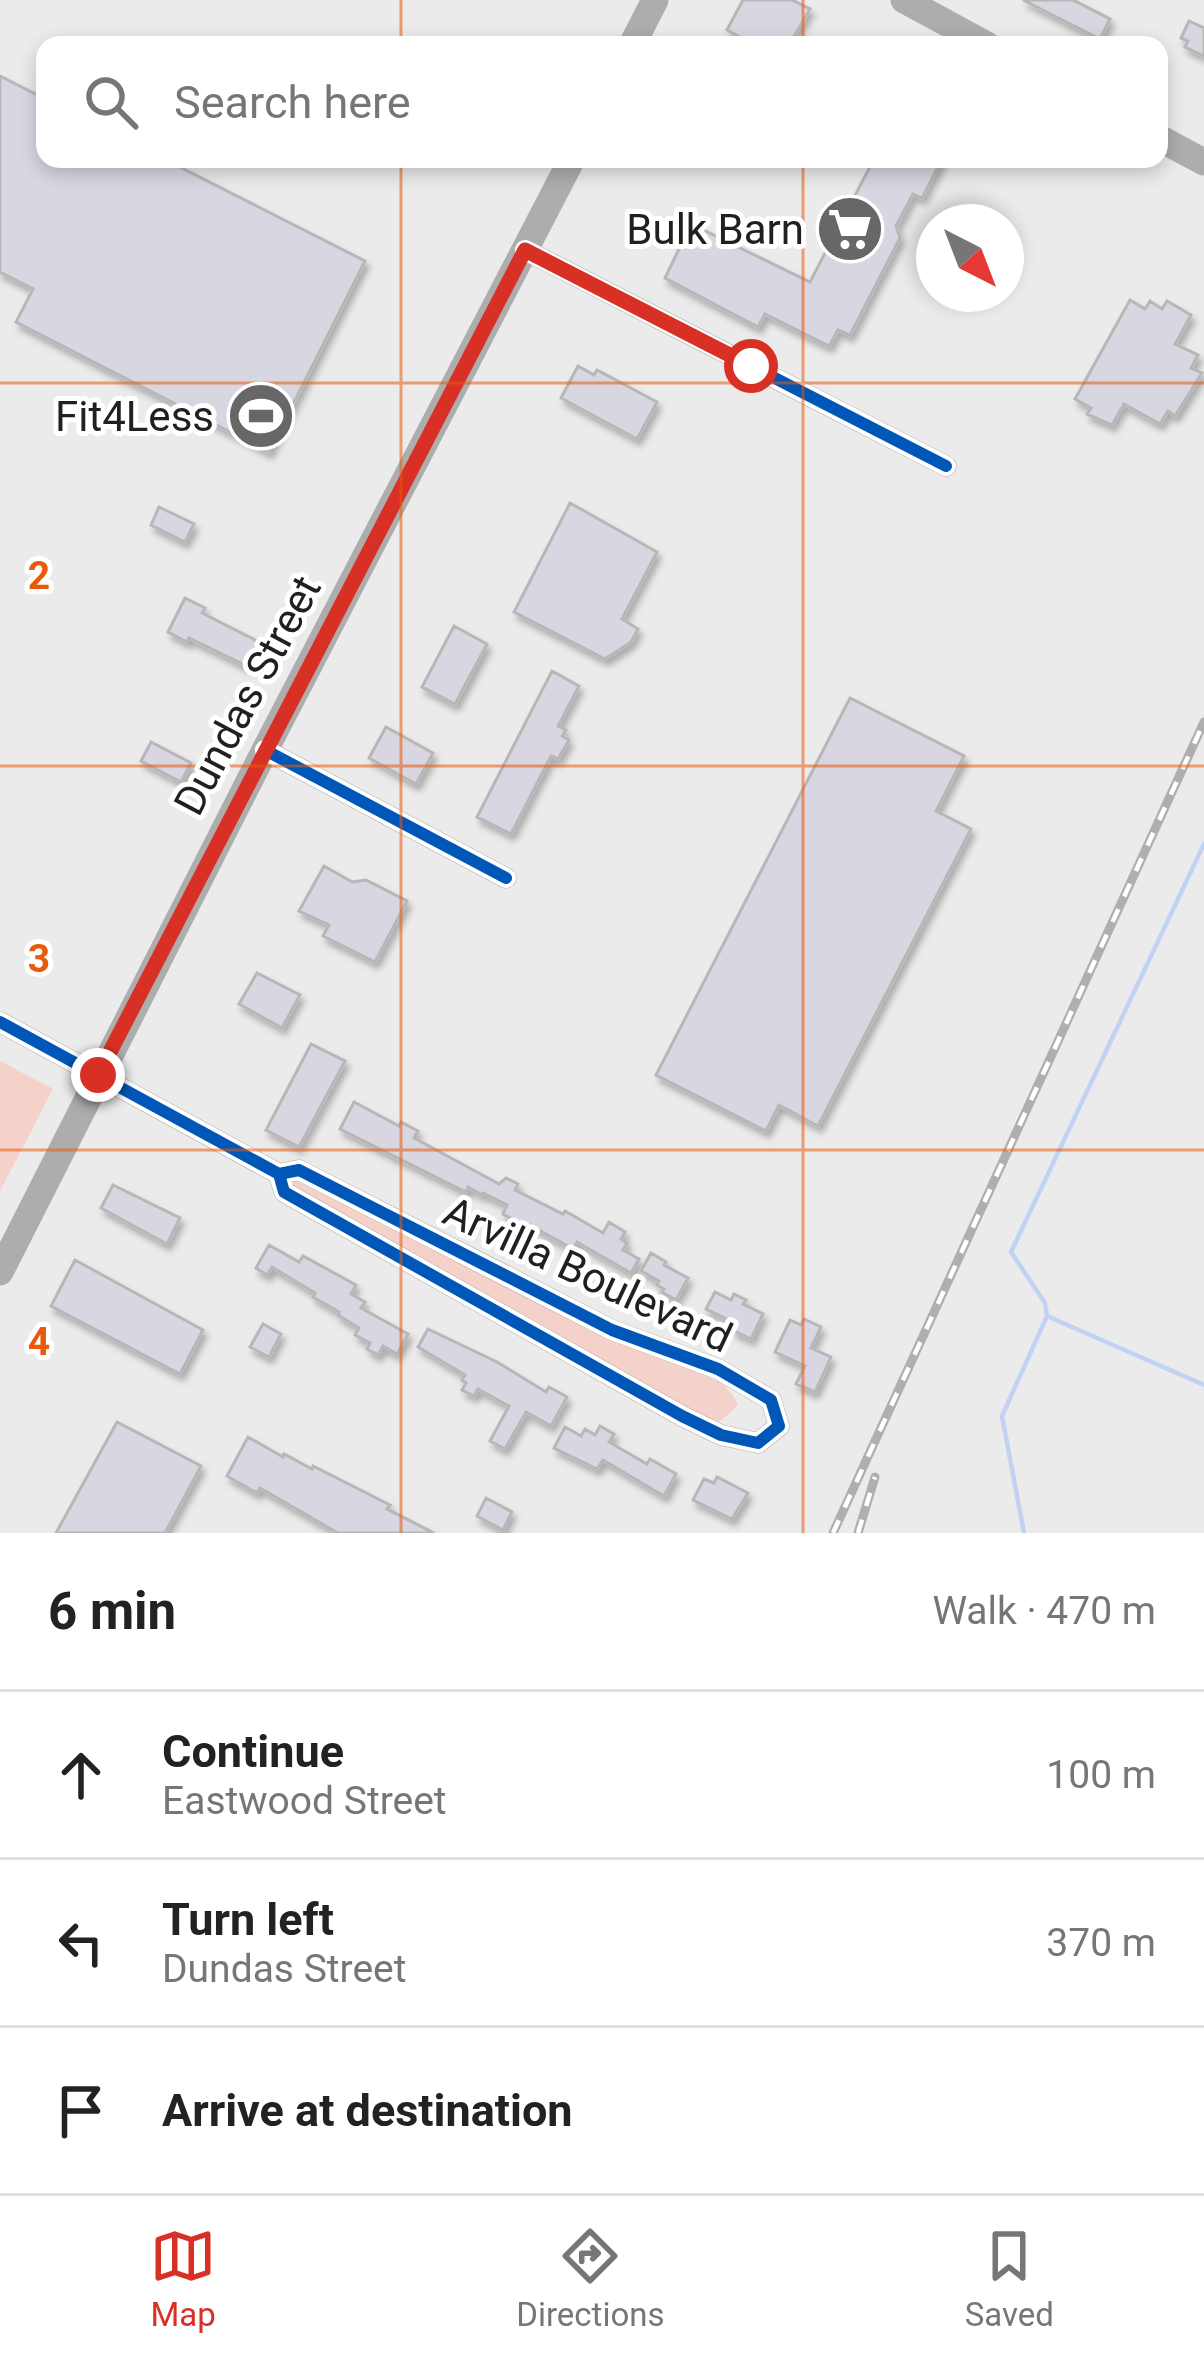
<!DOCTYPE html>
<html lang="en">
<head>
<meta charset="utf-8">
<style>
  body { margin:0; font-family:Roboto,sans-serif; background:#f2f2f2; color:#222 }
  .compass { position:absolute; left:916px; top:204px; width:108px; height:108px; border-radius:50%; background:#fff; box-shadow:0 6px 18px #0003; rotate:138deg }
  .stop { position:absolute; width:36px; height:36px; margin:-27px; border:9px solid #d93025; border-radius:50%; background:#fff }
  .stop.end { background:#d93025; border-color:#fff; box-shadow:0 3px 12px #0008 }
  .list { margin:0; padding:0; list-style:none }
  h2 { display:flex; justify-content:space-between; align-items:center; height:156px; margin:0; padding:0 48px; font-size:51px }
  h2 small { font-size:39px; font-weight:400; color:#767676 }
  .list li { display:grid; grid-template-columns:78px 1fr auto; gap:36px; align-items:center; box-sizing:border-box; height:168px; padding:0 48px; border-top:3px solid #e0e0e0 }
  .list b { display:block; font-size:45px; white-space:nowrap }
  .list p { margin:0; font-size:39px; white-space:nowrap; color:#767676 }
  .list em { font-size:39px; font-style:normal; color:#767676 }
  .icon { flex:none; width:66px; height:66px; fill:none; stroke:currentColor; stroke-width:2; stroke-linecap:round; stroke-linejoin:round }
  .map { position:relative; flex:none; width:1204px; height:1533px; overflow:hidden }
  .search { position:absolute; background:#fff; box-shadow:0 6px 18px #0003; left:36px; right:36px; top:36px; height:132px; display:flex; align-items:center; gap:30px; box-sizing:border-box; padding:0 42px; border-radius:24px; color:#767676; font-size:45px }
  .sheet { height:660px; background:#fff }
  nav { display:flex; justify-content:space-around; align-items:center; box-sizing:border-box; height:168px; border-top:3px solid #e0e0e0; background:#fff; font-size:33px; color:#767676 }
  nav a { display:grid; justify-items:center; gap:6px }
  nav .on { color:#d93025 }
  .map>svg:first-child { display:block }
  .green { fill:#f4d2c9 }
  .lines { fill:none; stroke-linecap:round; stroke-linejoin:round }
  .stream { stroke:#c1d2f3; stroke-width:4.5 }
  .building { fill:#d8d6e0; stroke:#b7b7b8; stroke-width:3; filter:url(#shadow) }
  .minor { stroke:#abaaab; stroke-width:21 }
  .major { stroke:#adadad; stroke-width:27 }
  .rail-casing { stroke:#afafaf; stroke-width:9 }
  .rail { stroke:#fff; stroke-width:4.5; stroke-dasharray:14; stroke-linecap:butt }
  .cycleway-casing { stroke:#fff; stroke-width:20 }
  .cycleway { stroke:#0057b8; stroke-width:12 }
  .route { stroke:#d93025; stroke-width:15 }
  .grid { fill:none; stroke:#e8590c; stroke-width:3; stroke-opacity:0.55 }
  .labels { text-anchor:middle; stroke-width:10; stroke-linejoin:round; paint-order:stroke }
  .poi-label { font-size:42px; fill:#212021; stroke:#fff; text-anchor:end }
  .street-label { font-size:42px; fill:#212021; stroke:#fff }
  .grid-label { font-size:39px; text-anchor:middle; font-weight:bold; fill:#e8590c; stroke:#fff; stroke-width:10; stroke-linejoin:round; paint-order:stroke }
</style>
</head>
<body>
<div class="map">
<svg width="1204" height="1533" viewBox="0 0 1204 1533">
  <defs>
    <filter id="shadow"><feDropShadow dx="3.5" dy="6" stdDeviation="3" flood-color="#0004"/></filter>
  </defs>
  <rect width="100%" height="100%" fill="#ecebec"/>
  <!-- green -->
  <path class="green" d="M 0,1061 L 53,1089 L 0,1191 Z
    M 295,1180 L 581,1322 L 722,1383 L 734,1397 L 738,1405 L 721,1421 L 710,1421 L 292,1186 Z"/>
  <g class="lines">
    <!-- stream -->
    <path class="stream" d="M 1047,1316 L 1045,1303 L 1011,1252 L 1204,844
      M 1047,1316 L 1204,1385
      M 1024,1533 L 1002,1416 L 1047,1316"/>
  </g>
  <!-- building -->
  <path class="building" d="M 743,0 L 792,0 L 810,9 L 789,45 L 755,45 L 727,30 Z
    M 1023,0 L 1073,0 L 1110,19 L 1100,39 Z
    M 1189,21 L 1204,28 L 1204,56 L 1185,47 L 1188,41 L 1181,38 Z
    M 0,76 L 45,99 L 45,159 L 164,159 L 365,261 L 269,452 L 16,322 L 33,289 L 0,272 Z
    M 874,159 L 942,159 L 922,198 L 913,194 L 896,226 L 900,238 L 850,335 L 838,330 L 829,346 L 765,314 L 758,327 L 665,278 L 691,224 L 810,282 Z
    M 1130,300 L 1145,309 L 1150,301 L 1162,309 L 1167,301 L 1191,315 L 1175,344 L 1198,355 L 1191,368 L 1202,373 L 1175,416 L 1168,411 L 1160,424 L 1124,404 L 1112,425 L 1087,414 L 1091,408 L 1075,399 Z
    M 578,366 L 594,375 L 597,370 L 657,402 L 637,439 L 561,398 Z
    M 570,503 L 657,552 L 622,619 L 638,629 L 631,642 L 605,659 L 514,612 Z
    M 159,507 L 194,524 L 185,542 L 151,525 Z
    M 185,598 L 205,608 L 202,613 L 259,642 L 247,666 L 189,638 L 187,642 L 168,632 Z
    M 454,626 L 487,644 L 455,704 L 422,687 Z
    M 552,671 L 579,686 L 558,726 L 566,730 L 562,736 L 569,740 L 558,759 L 551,756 L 511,834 L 477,817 Z
    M 850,698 L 964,756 L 936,811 L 971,829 L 818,1126 L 779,1105 L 766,1131 L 656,1075 Z
    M 386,727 L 433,753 L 416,784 L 369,758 Z
    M 151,742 L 191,763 L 181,782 L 141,761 Z
    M 324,866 L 352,882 L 366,880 L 407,901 L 375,962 L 323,936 L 329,925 L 299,911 Z
    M 257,973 L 300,995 L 282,1028 L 239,1004 Z
    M 311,1044 L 345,1061 L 299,1147 L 266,1130 Z
    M 354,1102 L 399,1126 L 401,1122 L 418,1131 L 414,1138 L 499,1184 L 506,1178 L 518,1184 L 515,1190 L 563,1214 L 565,1211 L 603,1233 L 609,1222 L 625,1232 L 621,1239 L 627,1243 L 623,1250 L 639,1259 L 631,1273 L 577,1242 L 573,1249 L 530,1225 L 529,1228 L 503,1214 L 507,1205 L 483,1193 L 482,1195 L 468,1187 L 466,1192 L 340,1129 Z
    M 113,1185 L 180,1218 L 167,1244 L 101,1208 Z
    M 269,1245 L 299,1262 L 303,1256 L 356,1285 L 351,1294 L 365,1302 L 361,1308 L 408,1334 L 397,1354 L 383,1346 L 378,1355 L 367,1349 L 370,1343 L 355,1335 L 359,1328 L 338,1315 L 339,1312 L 313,1297 L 315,1293 L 272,1267 L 267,1275 L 256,1268 Z
    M 651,1253 L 666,1262 L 664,1265 L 688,1278 L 676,1300 L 662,1292 L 664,1289 L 657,1285 L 659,1281 L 641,1271 Z
    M 75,1260 L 203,1330 L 180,1374 L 51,1306 Z
    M 715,1292 L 731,1300 L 734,1294 L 746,1300 L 743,1304 L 763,1314 L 751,1339 L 734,1331 L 733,1322 L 706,1309 Z
    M 804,1319 L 821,1327 L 811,1348 L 831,1357 L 815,1392 L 796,1384 L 805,1366 L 775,1352 L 790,1320 L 801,1325 Z
    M 263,1324 L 281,1334 L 269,1357 L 250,1347 Z
    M 428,1329 L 497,1362 L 546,1392 L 549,1387 L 567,1397 L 551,1426 L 526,1412 L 505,1449 L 490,1441 L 509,1406 L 478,1389 L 474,1396 L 462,1390 L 466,1383 L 462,1380 L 465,1375 L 418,1347 Z
    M 117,1422 L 201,1466 L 165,1533 L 56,1533 Z
    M 600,1426 L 614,1434 L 609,1442 L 647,1464 L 650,1459 L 676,1474 L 664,1496 L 603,1460 L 597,1469 L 554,1448 L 565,1427 L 581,1436 L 585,1429 L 595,1435 Z
    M 248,1437 L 283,1457 L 284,1454 L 312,1469 L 313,1466 L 390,1505 L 387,1509 L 434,1533 L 338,1533 L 260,1488 L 257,1493 L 227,1476 Z
    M 717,1477 L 748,1493 L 732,1519 L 693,1500 L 704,1479 L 714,1483 Z
    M 486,1498 L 512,1512 L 503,1530 L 477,1516 Z"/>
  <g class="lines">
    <!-- minor -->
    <path class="minor" d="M 525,250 L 946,466
      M 265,750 L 506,878
      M 0,1022 L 279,1174 L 299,1170 L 612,1330 L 718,1369 L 771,1400 L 779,1426 L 758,1443 L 721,1435 L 682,1416 L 284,1192 L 279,1174"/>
    <!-- major -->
    <path class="major" d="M 904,0 L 987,45
      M 632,45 L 655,0
      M 1159,138 L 1204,162
      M 0,1272 L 265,750 L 572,159"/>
    <defs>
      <path id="rail" d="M 833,1533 L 1204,722
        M 858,1533 L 875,1477"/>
    </defs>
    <!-- rail casing -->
    <use href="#rail" class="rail-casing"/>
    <!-- rail -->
    <use href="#rail" class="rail"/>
    <defs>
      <path id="cycleway" d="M 525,250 L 946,466
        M 265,750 L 506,878
        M 0,1022 L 279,1174 L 299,1170 L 612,1330 L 718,1369 L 771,1400 L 779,1426 L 758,1443 L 721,1435 L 682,1416 L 284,1192 L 279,1174"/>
    </defs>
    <!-- cycleway casing -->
    <use href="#cycleway" class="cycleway-casing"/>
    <!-- cycleway -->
    <use href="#cycleway" class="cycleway"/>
  </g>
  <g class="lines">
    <!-- route -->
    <path class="route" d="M 98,1075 L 525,250 L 751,366"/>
  </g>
  <!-- grid -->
  <path class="grid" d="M 401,0 L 401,45M 803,0 L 803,45M 401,159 L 401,1533M 803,159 L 803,1533M 0,383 L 1204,383M 0,766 L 1204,766M 0,1150 L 1204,1150"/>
  <!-- icons -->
  <defs>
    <symbol id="supermarket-disc" viewBox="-11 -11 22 22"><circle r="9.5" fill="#686768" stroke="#fff"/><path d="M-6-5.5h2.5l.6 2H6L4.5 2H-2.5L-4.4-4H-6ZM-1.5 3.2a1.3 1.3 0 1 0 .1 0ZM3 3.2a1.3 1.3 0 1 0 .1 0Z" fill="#fff"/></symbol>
    <symbol id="stadium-disc" viewBox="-11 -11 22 22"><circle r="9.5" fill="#686768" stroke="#fff"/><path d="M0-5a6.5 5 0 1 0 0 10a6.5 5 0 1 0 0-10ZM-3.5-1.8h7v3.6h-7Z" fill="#fff"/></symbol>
  </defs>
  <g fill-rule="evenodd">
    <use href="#supermarket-disc" x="812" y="191" width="76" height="76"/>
    <use href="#stadium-disc" x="223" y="378" width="76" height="76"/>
  </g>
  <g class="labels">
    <!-- poi labels -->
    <g class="poi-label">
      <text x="804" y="244">Bulk Barn</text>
      <text x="214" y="431">Fit4Less</text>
    </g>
    <!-- street labels -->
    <g class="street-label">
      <text transform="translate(247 695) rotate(-62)" y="15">Dundas Street</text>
      <text transform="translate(588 1274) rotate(25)" y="15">Arvilla Boulevard</text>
    </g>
  </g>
  <g class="grid-label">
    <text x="39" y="589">2</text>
    <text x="39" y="972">3</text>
    <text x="39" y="1355">4</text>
  </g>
</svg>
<svg class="compass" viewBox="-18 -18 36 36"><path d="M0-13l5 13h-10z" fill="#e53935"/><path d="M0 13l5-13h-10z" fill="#767676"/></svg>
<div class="stop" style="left:751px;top:366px"></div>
<div class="stop end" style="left:98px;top:1075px"></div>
<div class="search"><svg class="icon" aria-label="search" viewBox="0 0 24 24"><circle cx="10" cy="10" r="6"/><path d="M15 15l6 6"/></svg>Search here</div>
</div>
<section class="sheet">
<h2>6 min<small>Walk · 470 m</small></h2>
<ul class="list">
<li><svg class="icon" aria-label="ahead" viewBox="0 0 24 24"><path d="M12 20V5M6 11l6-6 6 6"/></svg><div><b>Continue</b><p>Eastwood Street</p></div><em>100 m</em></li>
<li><svg class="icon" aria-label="left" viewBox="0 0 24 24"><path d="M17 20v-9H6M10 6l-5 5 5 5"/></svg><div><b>Turn left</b><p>Dundas Street</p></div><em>370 m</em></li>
<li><svg class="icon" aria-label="arrive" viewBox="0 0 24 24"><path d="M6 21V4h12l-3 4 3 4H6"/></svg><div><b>Arrive at destination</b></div></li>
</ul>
</section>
<nav>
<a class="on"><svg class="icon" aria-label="map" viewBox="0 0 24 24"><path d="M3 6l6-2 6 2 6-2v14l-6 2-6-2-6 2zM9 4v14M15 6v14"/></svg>Map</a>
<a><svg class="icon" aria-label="directions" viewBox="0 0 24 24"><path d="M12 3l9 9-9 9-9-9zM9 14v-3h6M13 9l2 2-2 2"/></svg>Directions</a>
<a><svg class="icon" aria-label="saved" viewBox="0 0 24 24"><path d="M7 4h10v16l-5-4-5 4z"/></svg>Saved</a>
</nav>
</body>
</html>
